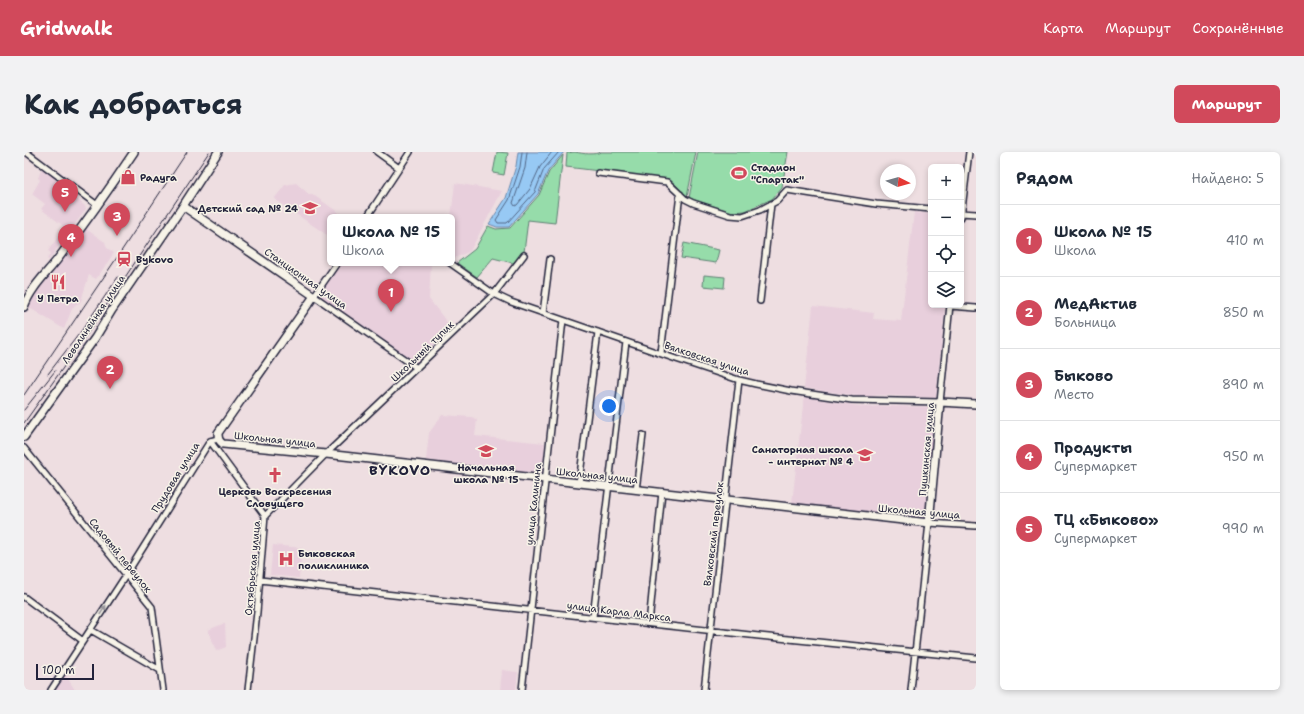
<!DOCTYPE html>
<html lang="ru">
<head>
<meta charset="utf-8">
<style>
  body { margin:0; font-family:"Shantell Sans",sans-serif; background:#f2f2f3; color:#1f2937 }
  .controls { position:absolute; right:12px; top:12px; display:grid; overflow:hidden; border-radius:6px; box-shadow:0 2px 6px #0003 }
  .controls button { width:36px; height:36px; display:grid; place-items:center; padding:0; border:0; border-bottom:1px solid #e0e1e3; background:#fff; color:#1f2937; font:20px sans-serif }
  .compass { position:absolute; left:856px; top:12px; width:36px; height:36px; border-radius:50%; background:#fff; box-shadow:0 2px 6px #0003; rotate:96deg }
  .scale { position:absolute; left:12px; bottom:10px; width:58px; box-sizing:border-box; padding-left:4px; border:2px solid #22223b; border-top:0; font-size:11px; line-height:14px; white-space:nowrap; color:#22223b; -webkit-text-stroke:3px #f7f3e8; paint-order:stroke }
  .you { position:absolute; left:585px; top:254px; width:14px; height:14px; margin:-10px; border:3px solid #fff; border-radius:50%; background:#1a73e8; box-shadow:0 0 0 6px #1a73e833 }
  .badge { display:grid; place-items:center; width:26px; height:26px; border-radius:50%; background:#d1495b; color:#fff; font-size:13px; font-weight:700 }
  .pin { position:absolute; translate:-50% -33px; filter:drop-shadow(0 1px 2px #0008) }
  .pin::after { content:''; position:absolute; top:21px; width:14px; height:12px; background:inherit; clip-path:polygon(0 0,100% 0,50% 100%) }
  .popup { position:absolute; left:303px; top:62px; width:128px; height:52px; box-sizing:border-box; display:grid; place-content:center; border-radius:6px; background:#fff; filter:drop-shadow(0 1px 3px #0005); font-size:13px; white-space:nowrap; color:#747a83 }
  .popup b { font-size:15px; color:#1f2937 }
  .popup::after { content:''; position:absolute; left:50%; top:100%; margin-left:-8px; border:8px solid transparent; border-top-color:#fff }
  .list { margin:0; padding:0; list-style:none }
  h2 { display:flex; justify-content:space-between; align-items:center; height:52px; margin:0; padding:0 16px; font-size:17px }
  h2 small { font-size:13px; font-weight:400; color:#747a83 }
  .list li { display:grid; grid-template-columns:26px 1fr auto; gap:12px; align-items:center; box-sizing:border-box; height:72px; padding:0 16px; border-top:1px solid #e0e1e3 }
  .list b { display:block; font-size:15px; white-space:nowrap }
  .list p { margin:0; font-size:13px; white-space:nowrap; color:#747a83 }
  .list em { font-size:13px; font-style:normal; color:#747a83 }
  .icon { flex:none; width:22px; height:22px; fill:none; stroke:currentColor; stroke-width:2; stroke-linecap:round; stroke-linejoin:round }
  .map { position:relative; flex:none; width:952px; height:538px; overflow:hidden; border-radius:6px }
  header { display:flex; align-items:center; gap:24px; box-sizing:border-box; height:56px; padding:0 20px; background:#d1495b; color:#fff }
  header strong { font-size:19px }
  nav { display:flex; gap:22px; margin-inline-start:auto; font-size:14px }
  .intro { display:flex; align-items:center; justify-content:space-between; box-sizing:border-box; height:96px; padding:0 24px }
  h1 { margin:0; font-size:28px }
  .button { padding:10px 18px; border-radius:6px; background:#d1495b; color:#fff; font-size:14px; font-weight:700 }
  main { display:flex; gap:24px; padding:0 24px }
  aside { flex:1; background:#fff; border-radius:6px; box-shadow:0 2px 6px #0003 }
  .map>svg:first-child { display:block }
  .built { fill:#e8cfdc }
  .green { fill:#96dcaa; stroke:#5c7f72 }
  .water { fill:#97c9f4; stroke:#6886aa }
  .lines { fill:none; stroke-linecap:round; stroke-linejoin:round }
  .shore { stroke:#516585; stroke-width:1 }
  .minor-casing { stroke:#22223b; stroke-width:8 }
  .major-casing { stroke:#22223b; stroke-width:10 }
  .minor { stroke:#f7f3e8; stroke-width:5 }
  .major { stroke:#f7f3e8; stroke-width:7 }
  .rail { stroke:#22223b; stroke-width:1 }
  .oneway { fill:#97959a }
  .labels { text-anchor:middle; stroke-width:3; stroke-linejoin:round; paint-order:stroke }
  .poi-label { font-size:10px; font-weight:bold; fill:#22223b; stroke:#f7f3e8; text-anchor:start }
  .street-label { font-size:10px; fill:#22223b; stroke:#f7f3e8 }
  .district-label { font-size:14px; font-weight:bold; letter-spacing:1px; fill:#22223b; stroke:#f7f3e8 }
</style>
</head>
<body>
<header>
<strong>Gridwalk</strong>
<nav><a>Карта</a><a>Маршрут</a><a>Сохранённые</a></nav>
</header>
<div class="intro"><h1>Как добраться</h1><a class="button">Маршрут</a></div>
<main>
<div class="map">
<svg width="952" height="538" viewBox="0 0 952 538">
  <rect width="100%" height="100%" fill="#eedee1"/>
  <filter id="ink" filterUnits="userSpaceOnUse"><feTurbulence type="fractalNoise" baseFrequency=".025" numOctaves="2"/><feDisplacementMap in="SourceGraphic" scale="8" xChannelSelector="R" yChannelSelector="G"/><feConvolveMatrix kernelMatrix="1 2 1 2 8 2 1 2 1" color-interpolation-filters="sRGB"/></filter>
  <g filter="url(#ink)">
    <!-- built -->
    <path class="built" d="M 18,16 L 49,39 L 47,43 L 60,53 L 62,57 L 25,108 L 23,107 L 27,101 L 24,99 L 41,75 L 17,57 L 21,52 L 8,42 L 16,28 L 14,26 Z
      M 272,31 L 286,43 L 288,42 L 321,65 L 306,65 L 306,85 L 250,47 L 261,33 Z
      M 431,31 L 478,39 L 446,99 L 431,106 L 428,106 L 428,65 L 427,65 Z
      M 890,60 L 907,62 L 907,153 L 921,153 L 912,246 L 856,243 L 840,245 L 780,236 L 789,154 L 850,161 L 849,167 L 877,169 Z
      M 59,76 L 62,77 L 81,90 L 83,96 L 90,101 L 72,127 L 65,123 L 57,149 L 55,151 L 51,153 L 48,157 L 40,177 L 4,155 L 7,149 L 7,143 Z
      M 317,111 L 385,111 L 407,113 L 405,147 L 425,173 L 412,185 L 407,197 L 392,211 L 295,143 Z
      M 780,245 L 841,255 L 856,254 L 913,255 L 901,367 L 768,351 Z
      M 418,263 L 448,265 L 453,268 L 451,284 L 521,291 L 518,323 L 402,308 L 405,281 Z
      M 249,393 L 278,396 L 275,426 L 246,423 Z
      M 201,471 L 202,495 L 192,499 L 184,478 Z
      M 478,518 L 494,520 L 492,538 L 476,538 Z
      M 41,522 L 51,538 L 30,538 Z"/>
    <!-- green -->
    <path class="green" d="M 473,0 L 484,1 L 480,23 L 469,21 Z
      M 551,0 C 560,2 570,3 577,0 L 672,0 L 663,45 L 651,32 L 643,27 L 542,15 L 543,1 Z
      M 674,0 L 764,0 L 758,35 L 748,47 L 721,59 L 709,60 L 665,46 Z
      M 539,3 L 531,71 L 504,68 L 500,100 L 489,111 L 469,106 L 453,125 L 433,111 L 451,97 L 464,74 L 472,77 L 486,76 L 515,43 L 525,20 Z
      M 660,91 L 695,98 L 692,111 L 657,106 Z
      M 680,123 L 701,125 L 700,136 L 679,134 Z"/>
    <!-- water -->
    <path class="water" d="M 494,0 L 540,0 L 524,19 L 514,42 L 485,75 L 473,75 L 465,72 L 482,46 L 492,14 Z"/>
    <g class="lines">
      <!-- shore -->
      <path class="shore" d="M 498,0 L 496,15 L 485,48 L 472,68 L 474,71 L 483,71 L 511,40 L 520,17 L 535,0
        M 503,0 L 501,16 L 489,51 L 491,54 L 493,53 L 506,37 L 516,15 L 528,0"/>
      <defs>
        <path id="minor" d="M 2,0 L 73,53
          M 353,0 L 375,16
          M 574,21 L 643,30 L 661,47 L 669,51 L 706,63 L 718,64 L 736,58 L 753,49 L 763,38 L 852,52 L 907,57
          M 937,61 L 952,62
          M 343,65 L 386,0
          M 937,65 L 945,0
          M 313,111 L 290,144 L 393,216
          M 426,111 L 470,142 L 487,150 L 652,207 L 715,228 L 732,232 L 767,239 L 828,248 L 916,250 L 926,153
          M 736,149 L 747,52
          M 926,154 L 952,156
          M 519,161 L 526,107
          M 637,201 L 656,42
          M 186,289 L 241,364 L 233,460 L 224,538
          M 0,296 L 128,455 L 139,538
          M 555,331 L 574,180
          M 612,338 L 619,283
          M 241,364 L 302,302 L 470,142 L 500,103
          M 236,428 L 735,484 L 952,506
          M 0,445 L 59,489
          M 569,465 L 602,190
          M 625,472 L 638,340
          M 67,478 L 136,518
          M 27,538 L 102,423 L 186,289 L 194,287
          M 498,538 L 539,168
          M 680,538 L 715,228
          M 887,538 L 905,371 L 952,374"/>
        <path id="major" d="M 159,54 L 290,144 L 194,281 C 194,287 195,289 199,292 L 302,302 L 905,371 L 916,250 L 952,252
          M 0,155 C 6,137 21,123 33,108 C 60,73 86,36 110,0
          M 0,285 L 71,186 L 88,158 L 157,57 L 194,0"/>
      </defs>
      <!-- minor casing -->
      <use href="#minor" class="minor-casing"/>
      <!-- major casing -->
      <use href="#major" class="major-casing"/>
      <!-- minor -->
      <use href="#minor" class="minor"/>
      <!-- major -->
      <use href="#major" class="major"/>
      <!-- rail -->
      <path class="rail" d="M 24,222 L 58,178 L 94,125
        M 0,243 L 92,107 L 163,0
        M 0,258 L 31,219
        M 0,271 L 63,182 L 185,0"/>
    </g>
    <!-- one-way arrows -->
    <defs><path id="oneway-solid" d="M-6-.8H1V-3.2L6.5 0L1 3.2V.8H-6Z"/></defs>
    <use class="oneway" href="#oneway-solid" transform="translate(79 458) rotate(-57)"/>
  </g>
  <!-- icons -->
  <defs>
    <symbol id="stadium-bare" viewBox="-9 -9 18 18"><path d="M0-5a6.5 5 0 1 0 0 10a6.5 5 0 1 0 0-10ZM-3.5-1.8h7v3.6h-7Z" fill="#d1495b" stroke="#f7f3e8" stroke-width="2.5" paint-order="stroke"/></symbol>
    <symbol id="shop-bare" viewBox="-9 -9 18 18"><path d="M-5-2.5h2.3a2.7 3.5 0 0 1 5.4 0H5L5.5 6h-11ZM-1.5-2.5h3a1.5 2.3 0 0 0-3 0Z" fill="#d1495b" stroke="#f7f3e8" stroke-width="2.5" paint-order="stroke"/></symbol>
    <symbol id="school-bare" viewBox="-9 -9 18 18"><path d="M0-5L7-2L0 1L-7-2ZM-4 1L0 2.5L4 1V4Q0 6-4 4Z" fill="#d1495b" stroke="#f7f3e8" stroke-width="2.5" paint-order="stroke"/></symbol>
    <symbol id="station-bare" viewBox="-9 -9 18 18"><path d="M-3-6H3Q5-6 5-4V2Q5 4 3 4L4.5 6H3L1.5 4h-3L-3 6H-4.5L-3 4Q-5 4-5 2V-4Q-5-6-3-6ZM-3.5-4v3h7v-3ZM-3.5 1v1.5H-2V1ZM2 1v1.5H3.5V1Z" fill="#d1495b" stroke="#f7f3e8" stroke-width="2.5" paint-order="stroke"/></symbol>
    <symbol id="restaurant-bare" viewBox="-9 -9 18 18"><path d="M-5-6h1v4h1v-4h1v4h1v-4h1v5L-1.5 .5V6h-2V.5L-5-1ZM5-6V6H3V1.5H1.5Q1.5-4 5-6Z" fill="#d1495b" stroke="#f7f3e8" stroke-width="2.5" paint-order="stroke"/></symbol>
    <symbol id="church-bare" viewBox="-9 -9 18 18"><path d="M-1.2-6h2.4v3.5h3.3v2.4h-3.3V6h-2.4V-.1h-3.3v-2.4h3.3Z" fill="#d1495b" stroke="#f7f3e8" stroke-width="2.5" paint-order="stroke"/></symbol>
    <symbol id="hospital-bare" viewBox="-9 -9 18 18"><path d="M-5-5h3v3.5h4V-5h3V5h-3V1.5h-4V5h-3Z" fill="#d1495b" stroke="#f7f3e8" stroke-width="2.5" paint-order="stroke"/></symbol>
  </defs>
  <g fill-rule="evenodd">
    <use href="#stadium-bare" x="704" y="10" width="22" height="22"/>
    <use href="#shop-bare" x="93" y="14" width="22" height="22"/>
    <use href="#school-bare" x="275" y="45" width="22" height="22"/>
    <use href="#station-bare" x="89" y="96" width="22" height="22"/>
    <use href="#restaurant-bare" x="23" y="119" width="22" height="22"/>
    <use href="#school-bare" x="451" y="288" width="22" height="22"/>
    <use href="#school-bare" x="830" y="292" width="22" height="22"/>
    <use href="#church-bare" x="240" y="312" width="22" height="22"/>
    <use href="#hospital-bare" x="251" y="396" width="22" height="22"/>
  </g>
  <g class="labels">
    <!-- poi labels -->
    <g class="poi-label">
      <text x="727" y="19">Стадион<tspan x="727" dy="12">"Спартак"</tspan></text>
      <text x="116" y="29">Радуга</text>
      <text x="274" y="60" text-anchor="end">Детский сад № 24</text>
      <text x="112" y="111">Bykovo</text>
      <text x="34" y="150" text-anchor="middle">У Петра</text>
      <text x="829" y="301" text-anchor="end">Санаторная школа<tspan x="829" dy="12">- интернат № 4</tspan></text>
      <text x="462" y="319" text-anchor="middle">Начальная<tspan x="462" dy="12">школа № 15</tspan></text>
      <text x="251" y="343" text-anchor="middle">Церковь Воскресения<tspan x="251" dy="12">Словущего</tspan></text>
      <text x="274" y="405">Быковская<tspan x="274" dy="12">поликлиника</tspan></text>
    </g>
    <!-- street labels -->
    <g class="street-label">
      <text transform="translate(282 126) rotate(35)" y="4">Станционная улица</text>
      <text transform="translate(69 167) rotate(-56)" y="4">Леволинейная улица</text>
      <text transform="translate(398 199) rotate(-44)" y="4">Школьный тупик</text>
      <text transform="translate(683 206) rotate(18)" y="4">Вялковская улица</text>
      <text transform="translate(251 287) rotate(6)" y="4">Школьная улица</text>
      <text transform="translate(902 297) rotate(-85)" y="4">Пушкинская улица</text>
      <text transform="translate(573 323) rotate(6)" y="4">Школьная улица</text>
      <text transform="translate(151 325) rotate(-58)" y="4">Прудовая улица</text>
      <text transform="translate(509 352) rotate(-84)" y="4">улица Калинина</text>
      <text transform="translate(895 359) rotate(5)" y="4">Школьная улица</text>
      <text transform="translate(689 382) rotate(-83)" y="4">Вялковский переулок</text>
      <text transform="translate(97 403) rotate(51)" y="4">Садовый переулок</text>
      <text transform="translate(228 416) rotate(-85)" y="4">Октябрьская улица</text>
      <text transform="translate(595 459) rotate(7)" y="4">улица Карла Маркса</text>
    </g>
    <!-- district labels -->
    <g class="district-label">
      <text x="376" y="323">BYKOVO</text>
    </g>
  </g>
</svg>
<div class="controls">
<button>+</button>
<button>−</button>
<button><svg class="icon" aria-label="locate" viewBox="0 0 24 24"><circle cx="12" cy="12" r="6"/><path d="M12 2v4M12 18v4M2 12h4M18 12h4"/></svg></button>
<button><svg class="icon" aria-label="layers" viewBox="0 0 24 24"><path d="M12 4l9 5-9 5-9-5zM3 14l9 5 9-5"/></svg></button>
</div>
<svg class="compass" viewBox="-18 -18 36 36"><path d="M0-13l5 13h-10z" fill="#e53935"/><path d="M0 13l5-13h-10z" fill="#747a83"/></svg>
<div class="scale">100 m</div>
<div class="you"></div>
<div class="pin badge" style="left:367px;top:160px">1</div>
<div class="popup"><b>Школа № 15</b>Школа</div>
<div class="pin badge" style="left:86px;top:237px">2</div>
<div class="pin badge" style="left:93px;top:84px">3</div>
<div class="pin badge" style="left:47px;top:105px">4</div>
<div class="pin badge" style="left:41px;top:60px">5</div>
</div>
<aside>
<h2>Рядом<small>Найдено: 5</small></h2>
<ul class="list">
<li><span class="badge">1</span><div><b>Школа № 15</b><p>Школа</p></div><em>410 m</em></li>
<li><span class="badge">2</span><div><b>МедАктив</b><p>Больница</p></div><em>850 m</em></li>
<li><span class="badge">3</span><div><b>Быково</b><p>Место</p></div><em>890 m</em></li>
<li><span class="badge">4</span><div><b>Продукты</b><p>Супермаркет</p></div><em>950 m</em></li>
<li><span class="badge">5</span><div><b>ТЦ «Быково»</b><p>Супермаркет</p></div><em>990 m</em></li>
</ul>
</aside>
</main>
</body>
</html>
